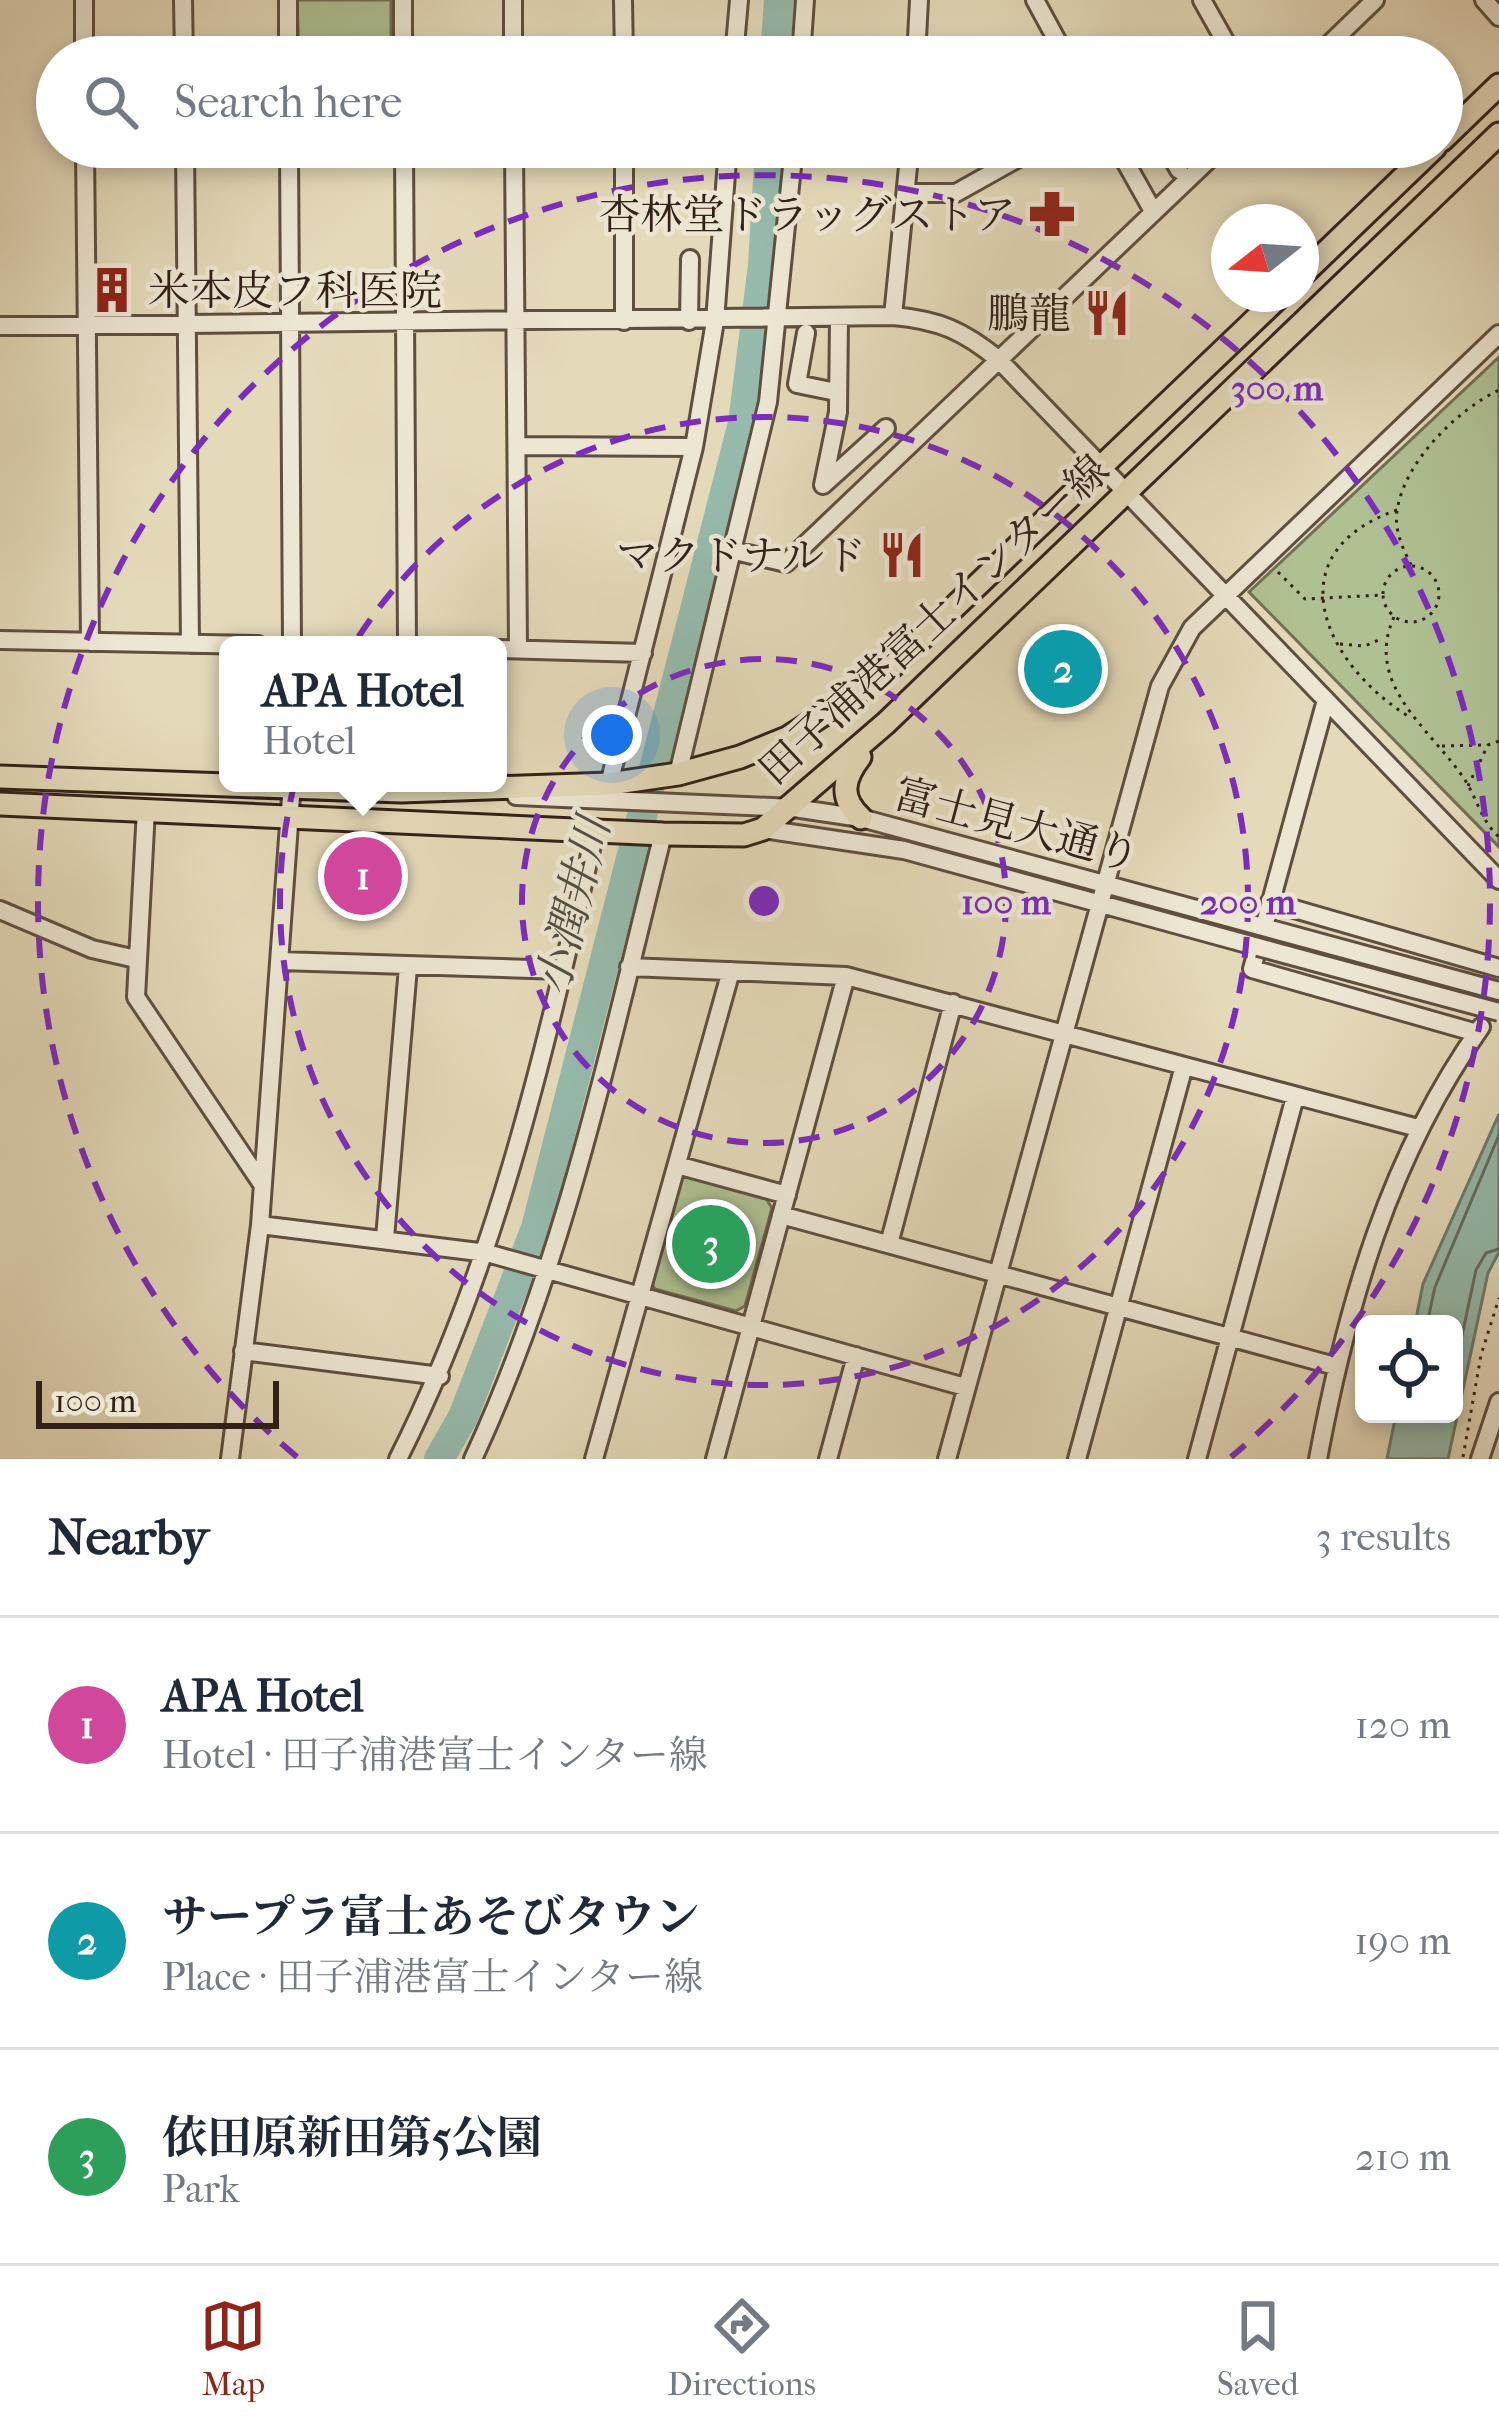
<!DOCTYPE html>
<html lang="en">
<head>
<meta charset="utf-8">
<style>
  body { margin:0; font-family:"IM FELL French Canon","Noto Serif JP",serif; background:#f6f6f7; color:#1f2937 }
  .controls { position:absolute; right:36px; bottom:36px; display:grid; overflow:hidden; border-radius:18px; box-shadow:0 6px 18px #0003 }
  .controls button { width:108px; height:108px; display:grid; place-items:center; padding:0; border:0; border-bottom:3px solid #e0e1e3; background:#fff; color:#1f2937; font:60px sans-serif }
  .compass { position:absolute; left:1211px; top:204px; width:108px; height:108px; border-radius:50%; background:#fff; box-shadow:0 6px 18px #0003; rotate:253deg }
  .scale { position:absolute; left:36px; bottom:30px; width:243px; box-sizing:border-box; padding-left:12px; border:6px solid #332117; border-top:0; font-size:33px; line-height:42px; white-space:nowrap; color:#332117; -webkit-text-stroke:9px #ede6d2; paint-order:stroke }
  .you { position:absolute; left:612px; top:735px; width:42px; height:42px; margin:-30px; border:9px solid #fff; border-radius:50%; background:#1a73e8; box-shadow:0 0 0 18px #1a73e833 }
  .badge { display:grid; place-items:center; width:78px; height:78px; border-radius:50%; background:#8f2418; color:#fff; font-size:39px; font-weight:700 }
  .pin { position:absolute; translate:-50% -50%; border:6px solid #fff; box-shadow:0 3px 12px #0006 }
  .popup { position:absolute; left:219px; top:636px; width:288px; height:156px; box-sizing:border-box; display:grid; place-content:center; border-radius:18px; background:#fff; filter:drop-shadow(0 3px 9px #0005); font-size:39px; white-space:nowrap; color:#747a83 }
  .popup b { font-size:45px; color:#1f2937 }
  .popup::after { content:''; position:absolute; left:50%; top:100%; margin-left:-24px; border:24px solid transparent; border-top-color:#fff }
  .list { margin:0; padding:0; list-style:none }
  h2 { display:flex; justify-content:space-between; align-items:center; height:156px; margin:0; padding:0 48px; font-size:51px }
  h2 small { font-size:39px; font-weight:400; color:#747a83 }
  .list li { display:grid; grid-template-columns:78px 1fr auto; gap:36px; align-items:center; box-sizing:border-box; height:216px; padding:0 48px; border-top:3px solid #e0e1e3 }
  .list b { display:block; font-size:45px; white-space:nowrap }
  .list p { margin:0; font-size:39px; white-space:nowrap; color:#747a83 }
  .list em { font-size:39px; font-style:normal; color:#747a83 }
  .icon { flex:none; width:66px; height:66px; fill:none; stroke:currentColor; stroke-width:2; stroke-linecap:round; stroke-linejoin:round }
  .map { position:relative; flex:none; width:1499px; height:1459px; overflow:hidden }
  .search { position:absolute; background:#fff; box-shadow:0 6px 18px #0003; left:36px; right:36px; top:36px; height:132px; display:flex; align-items:center; gap:30px; box-sizing:border-box; padding:0 42px; border-radius:66px; color:#747a83; font-size:45px }
  .sheet { height:804px; background:#fff }
  nav { display:flex; justify-content:space-around; align-items:center; box-sizing:border-box; height:168px; border-top:3px solid #e0e1e3; background:#fff; font-size:33px; color:#747a83 }
  nav a { display:grid; justify-items:center; gap:6px }
  nav .on { color:#8f2418 }
  .map>svg:first-child { display:block }
  .green { fill:#afc093; stroke:#717055; stroke-width:3 }
  .water { fill:#96baac; stroke:#6e7d70; stroke-width:3 }
  .lines { fill:none; stroke-linecap:round; stroke-linejoin:round }
  .shore { stroke:#646e62; stroke-width:3 }
  .river { stroke:#96baac; stroke-width:30 }
  .minor-casing { stroke:#5f4f40; stroke-width:22 }
  .major-casing { stroke:#332117; stroke-width:27 }
  .path { stroke:#332117; stroke-width:3; stroke-dasharray:3 6; stroke-linecap:butt }
  .minor { stroke:#ede6d2; stroke-width:16 }
  .major { stroke:#e4d9b9; stroke-width:21 }
  .minor-bridge-casing { stroke:#5f4f40; stroke-width:22; stroke-linecap:butt }
  .minor-bridge { stroke:#ede6d2; stroke-width:16 }
  .ring { fill:none; stroke:#7b2cbf; stroke-width:6; stroke-dasharray:21 15 }
  .labels { text-anchor:middle; stroke-width:9; stroke-linejoin:round; paint-order:stroke }
  .poi-label { font-size:42px; fill:#332117; stroke:#ede6d2; text-anchor:end }
  .street-label { font-size:42px; fill:#332117; stroke:#ede6d2 }
  .water-label { font-size:45px; font-style:italic; fill:#514f44; stroke:#ede6d2 }
  .centre { fill:#7b2cbf; stroke:#ede6d2; stroke-width:6 }
  .ring-label { font-size:36px; text-anchor:middle; font-weight:bold; fill:#7b2cbf; stroke:#ede6d2; stroke-width:9; stroke-linejoin:round; paint-order:stroke }
</style>
</head>
<body>
<div class="map">
<svg width="1499" height="1459" viewBox="0 0 1499 1459">
  <rect width="100%" height="100%" fill="#e4d9b9"/>
  <filter id="stains"><feTurbulence type="fractalNoise" baseFrequency=".00167" numOctaves="4"/><feColorMatrix values="0 0 0 0 .2 0 0 0 0 .09 0 0 0 0 .02 0 0 0 .5 -.17"/></filter>
  <radialGradient id="worn" r=".72"><stop offset=".6" stop-color="#630" stop-opacity="0"/><stop offset="1" stop-color="#630" stop-opacity=".3"/></radialGradient>
  <!-- green -->
  <path class="green" d="M 297,0 L 391,0 L 391,57 L 299,57 Z
    M 1499,357 L 1499,847 L 1249,592 Z
    M 686,1175 L 765,1197 L 772,1208 L 745,1306 L 736,1311 L 655,1289 L 650,1281 L 678,1179 Z"/>
  <!-- water -->
  <path class="water" d="M 1499,1114 L 1499,1252 L 1488,1273 L 1448,1459 L 1387,1459 L 1396,1414 L 1454,1414 L 1454,1324 L 1415,1324 L 1423,1284 Z"/>
  <g class="lines">
    <!-- shore -->
    <path class="shore" d="M 1427,1324 L 1435,1287 L 1499,1135
      M 1454,1373 L 1476,1270 L 1486,1253 L 1499,1249"/>
    <!-- river -->
    <path class="river" d="M 775,57 L 779,0
      M 439,1459 L 463,1417 L 536,1228 L 743,423 L 763,266 L 770,147"/>
    <defs>
      <path id="minor" d="M 84,0 L 84,57
        M 183,0 L 184,57
        M 288,0 L 288,57
        M 403,0 L 403,57
        M 513,0 L 513,57
        M 623,0 L 624,57
        M 1035,0 L 1066,57
        M 1202,0 L 1234,57
        M 1484,0 L 1499,17
        M 734,57 L 739,0
        M 801,57 L 805,0
        M 916,57 L 919,0
        M 1316,57 L 1375,0
        M 85,147 L 90,642
        M 185,147 L 190,644
        M 289,147 L 292,645
        M 404,147 L 407,645
        M 514,147 L 518,649
        M 624,147 L 624,321
        M 1117,147 L 1153,211
        M 1166,147 L 1179,170
        M 907,193 L 956,193 L 1038,147
        M 893,316 L 910,147
        M 839,318 L 838,412 L 823,485 L 886,428
        M 689,321 L 690,259
        M 0,326 L 893,316 C 939,320 964,331 999,360 L 1499,880
        M 806,333 L 797,384 L 836,392
        M 517,446 L 694,447
        M 735,551 L 786,563 L 1222,147
        M 0,640 L 258,645
        M 498,649 L 643,653
        M 678,774 L 768,402 L 794,147
        M 609,784 L 694,447 L 715,321 L 728,147
        M 516,796 L 794,808 L 861,818 L 1499,991
        M 146,809 L 136,997 L 262,1184
        M 763,829 L 904,850 L 1258,947 L 1252,969 L 1477,1033
        M 1270,902 L 1499,968
        M 0,910 L 92,949 L 136,959
        M 1264,927 L 1326,700
        M 280,961 L 563,970
        M 629,967 L 846,976 L 1418,1128
        M 677,1165 L 787,1195
        M 781,1215 L 1335,1366
        M 260,1225 L 487,1253 L 965,1387
        M 385,1238 L 408,967
        M 889,1244 L 953,1003
        M 243,1351 L 440,1376
        M 230,1459 L 260,1225 L 292,783
        M 398,1459 C 499,1259 546,1044 596,828
        M 473,1459 C 565,1261 610,1045 663,834
        M 594,1459 L 731,971
        M 715,1459 L 846,976
        M 828,1459 L 856,1356
        M 947,1459 L 1160,686 L 1192,628 L 1499,334
        M 1077,1459 L 1184,1066
        M 1197,1459 L 1295,1097
        M 1318,1459 C 1347,1304 1389,1157 1481,1027
        M 1480,1459 L 1499,1402"/>
      <path id="major" d="M 1442,140 L 1499,85
        M 1301,276 L 1435,147
        M 860,757 C 843,779 839,798 861,818
        M 0,777 L 401,791 L 609,784 L 678,774 L 740,757 L 787,738 L 879,679 L 1282,294
        M 0,804 L 663,834 L 744,835 L 763,829 L 886,723 L 1499,134"/>
    </defs>
    <!-- minor casing -->
    <use href="#minor" class="minor-casing"/>
    <!-- major casing -->
    <use href="#major" class="major-casing"/>
    <!-- path -->
    <path class="path" d="M 1397,510 C 1274,553 1323,663 1408,716
      M 1411,565 C 1403,549 1394,530 1397,511 C 1404,462 1457,410 1499,390
      M1383 594a28 28 0 1 1 56 0a28 28 0 1 1-56 0Z
      M 1278,572 L 1305,599 L 1382,595
      M 1394,617 C 1363,685 1432,730 1465,780 C 1477,799 1482,822 1499,837
      M 1340,644 L 1365,646 L 1383,638
      M 1442,746 L 1486,745
      M 1468,786 L 1488,745 L 1499,741
      M 1463,1457 L 1481,1355 L 1499,1298"/>
    <!-- minor -->
    <use href="#minor" class="minor"/>
    <!-- major -->
    <use href="#major" class="major"/>
    <defs>
      <path id="minor-bridge" d="M 1258,947 L 1499,1012"/>
    </defs>
    <!-- minor-bridge casing -->
    <use href="#minor-bridge" class="minor-bridge-casing"/>
    <!-- minor-bridge -->
    <use href="#minor-bridge" class="minor-bridge"/>
  </g>
  <!-- distance rings -->
  <g class="ring">
    <circle cx="764" cy="901" r="242"/>
    <circle cx="764" cy="901" r="484"/>
    <path d="M297 1457A726 726 0 1 1 1231 1457"/>
  </g>
  <!-- icons -->
  <defs>
    <symbol id="pharmacy-bare" viewBox="-9 -9 18 18"><path d="M-2-6h4v4h4v4h-4v4h-4v-4h-4v-4h4Z" fill="#8f2418" stroke="#ede6d2" stroke-width="2.5" paint-order="stroke"/></symbol>
    <symbol id="building-bare" viewBox="-9 -9 18 18"><path d="M-4-6H4V6H1V3H-1V6H-4ZM-2.5-4.3h1.7v1.8h-1.7ZM.8-4.3h1.7v1.8H.8ZM-2.5-1h1.7V.8h-1.7ZM.8-1h1.7V.8H.8Z" fill="#8f2418" stroke="#ede6d2" stroke-width="2.5" paint-order="stroke"/></symbol>
    <symbol id="restaurant-bare" viewBox="-9 -9 18 18"><path d="M-5-6h1v4h1v-4h1v4h1v-4h1v5L-1.5 .5V6h-2V.5L-5-1ZM5-6V6H3V1.5H1.5Q1.5-4 5-6Z" fill="#8f2418" stroke="#ede6d2" stroke-width="2.5" paint-order="stroke"/></symbol>
  </defs>
  <g fill-rule="evenodd">
    <use href="#pharmacy-bare" x="1019" y="181" width="66" height="66"/>
    <use href="#building-bare" x="79" y="257" width="66" height="66"/>
    <use href="#restaurant-bare" x="1074" y="280" width="66" height="66"/>
    <use href="#restaurant-bare" x="869" y="522" width="66" height="66"/>
  </g>
  <g class="labels">
    <!-- poi labels -->
    <g class="poi-label">
      <text x="1016" y="229">杏林堂ドラッグストア</text>
      <text x="148" y="305" text-anchor="start">米本皮フ科医院</text>
      <text x="1071" y="328">鵬龍</text>
      <text x="866" y="570">マクドナルド</text>
    </g>
    <!-- street labels -->
    <g class="street-label">
      <text transform="translate(933 619) rotate(-43)" y="15">田子浦港富士インター線</text>
      <text transform="translate(1017 824) rotate(15)" y="15">富士見大通り</text>
    </g>
    <!-- water labels -->
    <g class="water-label">
      <text transform="translate(572 906) rotate(-76)" y="16">小潤井川</text>
    </g>
  </g>
  <circle cx="764" cy="901" r="18" class="centre"/>
  <g class="ring-label">
    <text x="1277" y="400">300 m</text>
    <text x="1006" y="914">100 m</text>
    <text x="1248" y="914">200 m</text>
  </g>
  <rect width="100%" height="100%" filter="url(#stains)"/>
  <rect width="100%" height="100%" fill="url(#worn)"/>
</svg>
<div class="controls">
<button><svg class="icon" aria-label="locate" viewBox="0 0 24 24"><circle cx="12" cy="12" r="6"/><path d="M12 2v4M12 18v4M2 12h4M18 12h4"/></svg></button>
</div>
<svg class="compass" viewBox="-18 -18 36 36"><path d="M0-13l5 13h-10z" fill="#e53935"/><path d="M0 13l5-13h-10z" fill="#747a83"/></svg>
<div class="scale">100 m</div>
<div class="you"></div>
<div class="pin badge" style="left:363px;top:876px;background:#d1479c">1</div>
<div class="popup"><b>APA Hotel</b>Hotel</div>
<div class="pin badge" style="left:1063px;top:669px;background:#0f9aa8">2</div>
<div class="pin badge" style="left:711px;top:1244px;background:#2e9e5b">3</div>
<div class="search"><svg class="icon" aria-label="search" viewBox="0 0 24 24"><circle cx="10" cy="10" r="6"/><path d="M15 15l6 6"/></svg>Search here</div>
</div>
<section class="sheet">
<h2>Nearby<small>3 results</small></h2>
<ul class="list">
<li><span class="badge" style="background:#d1479c">1</span><div><b>APA Hotel</b><p>Hotel · 田子浦港富士インター線</p></div><em>120 m</em></li>
<li><span class="badge" style="background:#0f9aa8">2</span><div><b>サープラ富士あそびタウン</b><p>Place · 田子浦港富士インター線</p></div><em>190 m</em></li>
<li><span class="badge" style="background:#2e9e5b">3</span><div><b>依田原新田第5公園</b><p>Park</p></div><em>210 m</em></li>
</ul>
</section>
<nav>
<a class="on"><svg class="icon" aria-label="map" viewBox="0 0 24 24"><path d="M3 6l6-2 6 2 6-2v14l-6 2-6-2-6 2zM9 4v14M15 6v14"/></svg>Map</a>
<a><svg class="icon" aria-label="directions" viewBox="0 0 24 24"><path d="M12 3l9 9-9 9-9-9zM9 14v-3h6M13 9l2 2-2 2"/></svg>Directions</a>
<a><svg class="icon" aria-label="saved" viewBox="0 0 24 24"><path d="M7 4h10v16l-5-4-5 4z"/></svg>Saved</a>
</nav>
</body>
</html>
